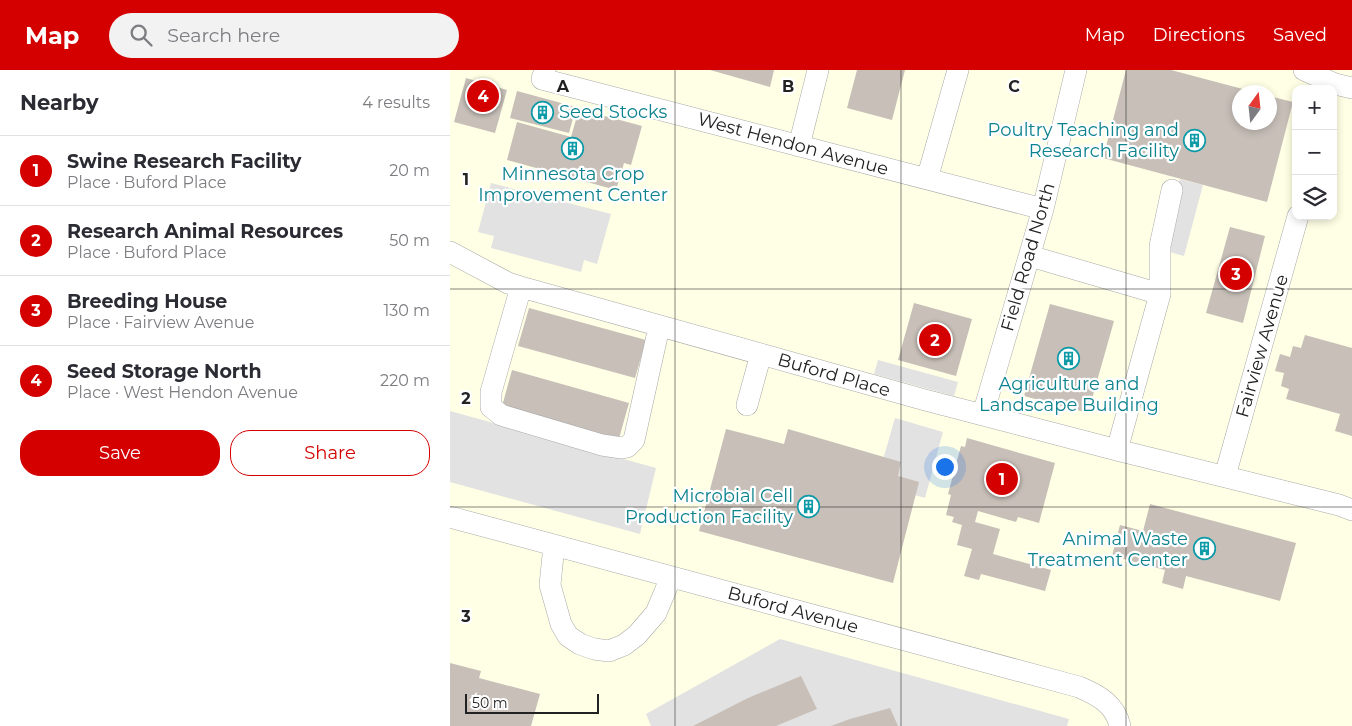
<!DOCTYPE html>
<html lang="en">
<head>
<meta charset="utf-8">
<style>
  body { margin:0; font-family:Montserrat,sans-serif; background:#f2f2f3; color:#2b2b33 }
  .controls { position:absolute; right:15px; top:15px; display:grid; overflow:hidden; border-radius:10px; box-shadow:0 2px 8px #0003 }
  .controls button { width:45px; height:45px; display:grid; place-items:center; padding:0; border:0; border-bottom:1px solid #e1e1e2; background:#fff; color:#2b2b33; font:25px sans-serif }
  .compass { position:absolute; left:782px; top:15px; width:45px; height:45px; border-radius:50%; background:#fff; box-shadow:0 2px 8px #0003; rotate:15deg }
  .scale { position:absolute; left:15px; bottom:12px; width:134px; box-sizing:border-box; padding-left:5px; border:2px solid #222; border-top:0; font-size:14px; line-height:18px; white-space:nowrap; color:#222; -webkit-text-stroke:4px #fff; paint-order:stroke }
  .you { position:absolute; left:494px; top:396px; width:18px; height:18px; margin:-12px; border:4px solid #fff; border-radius:50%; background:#1a73e8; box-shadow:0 0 0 8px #1a73e833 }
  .badge { display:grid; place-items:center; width:32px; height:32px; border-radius:50%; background:#d40000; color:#fff; font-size:16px; font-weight:700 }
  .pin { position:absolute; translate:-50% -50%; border:2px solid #fff; box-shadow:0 1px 5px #0006 }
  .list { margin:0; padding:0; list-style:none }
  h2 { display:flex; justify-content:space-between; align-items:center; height:65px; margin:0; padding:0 20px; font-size:21px }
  h2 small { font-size:16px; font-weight:400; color:#7c7c81 }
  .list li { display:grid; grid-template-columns:32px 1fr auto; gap:15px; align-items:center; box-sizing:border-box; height:70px; padding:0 20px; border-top:1px solid #e1e1e2 }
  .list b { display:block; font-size:19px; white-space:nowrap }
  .list p { margin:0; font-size:16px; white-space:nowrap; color:#7c7c81 }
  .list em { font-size:16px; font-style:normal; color:#7c7c81 }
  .actions { display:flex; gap:10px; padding:15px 20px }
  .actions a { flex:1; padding:11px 0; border:1px solid #d40000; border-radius:20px; text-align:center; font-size:18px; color:#d40000 }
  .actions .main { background:#d40000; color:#fff }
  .icon { flex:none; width:28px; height:28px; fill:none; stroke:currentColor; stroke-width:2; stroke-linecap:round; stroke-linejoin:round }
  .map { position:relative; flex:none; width:902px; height:656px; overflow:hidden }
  header { display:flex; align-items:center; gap:30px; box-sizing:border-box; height:70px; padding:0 25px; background:#d40000; color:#fff }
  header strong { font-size:24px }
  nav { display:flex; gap:28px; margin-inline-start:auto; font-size:18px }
  .search { width:350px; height:45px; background:#f2f2f3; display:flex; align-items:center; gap:12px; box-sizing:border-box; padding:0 18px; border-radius:28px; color:#7c7c81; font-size:19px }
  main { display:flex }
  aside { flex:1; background:#fff }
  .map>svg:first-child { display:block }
  .education { fill:#ffffe5; fill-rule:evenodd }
  .parking { fill:#e2e2e2 }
  .building { fill:#c7bfb8 }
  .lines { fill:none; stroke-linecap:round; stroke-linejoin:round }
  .minor-casing { stroke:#a9a9a9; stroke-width:22 }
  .minor { stroke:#fff; stroke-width:21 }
  .grid { fill:none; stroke:#222; stroke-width:1; stroke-opacity:0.55 }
  .labels { text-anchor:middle; stroke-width:4.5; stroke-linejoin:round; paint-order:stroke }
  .culture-label { font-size:18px; fill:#0d838f; stroke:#fff; text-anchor:end }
  .street-label { font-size:18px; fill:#222; stroke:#fff }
  .grid-label { font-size:16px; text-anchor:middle; font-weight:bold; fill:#222; stroke:#fff; stroke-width:4.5; stroke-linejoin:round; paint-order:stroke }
</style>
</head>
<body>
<header>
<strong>Map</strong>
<div class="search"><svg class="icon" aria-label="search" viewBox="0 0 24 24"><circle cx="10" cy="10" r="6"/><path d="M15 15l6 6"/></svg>Search here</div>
<nav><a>Map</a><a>Directions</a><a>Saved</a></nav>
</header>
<main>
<aside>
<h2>Nearby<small>4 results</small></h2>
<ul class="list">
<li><span class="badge">1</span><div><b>Swine Research Facility</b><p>Place · Buford Place</p></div><em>20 m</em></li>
<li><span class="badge">2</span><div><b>Research Animal Resources</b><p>Place · Buford Place</p></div><em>50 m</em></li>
<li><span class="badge">3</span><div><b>Breeding House</b><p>Place · Fairview Avenue</p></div><em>130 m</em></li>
<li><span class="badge">4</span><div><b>Seed Storage North</b><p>Place · West Hendon Avenue</p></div><em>220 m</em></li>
</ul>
<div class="actions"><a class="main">Save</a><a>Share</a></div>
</aside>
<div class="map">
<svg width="902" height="656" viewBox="0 0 902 656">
  <rect width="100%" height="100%" fill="#f2efe9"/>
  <!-- education -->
  <path class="education" d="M 0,0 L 902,0 L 902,656 L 0,656 ZM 846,19 L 883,19 L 883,146 L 846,146 ZM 789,22 L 819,22 L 819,52 L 789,52 Z"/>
  <!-- parking -->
  <path class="parking" d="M 730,109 L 753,115 L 734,186 L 712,180 Z
    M 41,113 L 161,144 L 147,194 L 134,190 L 131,202 L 41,178 L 44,166 L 28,162 Z
    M 428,290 L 508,312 L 504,326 L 424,304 Z
    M 0,341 L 206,398 L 190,464 L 0,412 Z
    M 445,348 L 493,362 L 475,428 L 426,414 Z
    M 330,569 L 619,649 L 617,656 L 201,656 L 196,644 Z"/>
  <!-- building -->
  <path class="building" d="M 260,0 L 324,0 L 320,17 Z
    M 407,0 L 455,0 L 442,50 L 397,38 Z
    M 676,0 L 721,0 L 804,22 L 789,22 L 789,52 L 819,52 L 819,26 L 843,32 L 817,132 L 653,88 Z
    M 16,8 L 57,20 L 45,63 L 4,52 Z
    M 67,21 L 126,37 L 119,63 L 60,48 Z
    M 129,39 L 192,56 L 181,95 L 174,93 L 166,120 L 57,90 L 67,52 L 121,67 Z
    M 780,157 L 815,166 L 793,253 L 756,243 Z
    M 464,233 L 522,249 L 506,306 L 448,290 Z
    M 600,234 L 664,251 L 638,343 L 574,326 Z
    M 79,238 L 196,270 L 185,308 L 68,276 Z
    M 855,265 L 902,278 L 902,366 L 885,361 L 890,344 L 836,329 L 839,319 L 831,316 L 834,303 L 825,301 L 830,284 L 840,287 L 843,276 L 851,278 Z
    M 62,300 L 179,333 L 168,372 L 51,340 Z
    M 276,359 L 334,374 L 338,359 L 451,392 L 448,406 L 469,412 L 443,513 L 249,461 Z
    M 517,368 L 605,393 L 589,453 L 568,447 L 566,452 L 528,441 L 525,452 L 550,459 L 543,484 L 601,500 L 595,521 L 531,504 L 529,510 L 514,506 L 522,479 L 507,475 L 512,455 L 502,452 L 504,447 L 496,445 L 501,425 L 498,424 L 511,376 L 515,377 Z
    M 700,434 L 846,473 L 830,531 L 736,506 L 733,519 L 712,513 L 715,500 L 662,486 L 670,455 L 693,461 Z
    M 0,593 L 31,601 L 29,608 L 90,624 L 81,656 L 0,656 Z
    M 351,606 L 367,639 L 326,656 L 243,656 L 298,628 Z
    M 440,638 L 448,656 L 381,656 L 400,649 Z"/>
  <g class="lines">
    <defs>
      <path id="minor" d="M 95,0 L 92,9 L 593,139
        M 854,0 L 885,14 L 902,18
        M 349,76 L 368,0
        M 477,109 L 508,0
        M 0,182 L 58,213 L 71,217 L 475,330 L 667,380 L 889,435 L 902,440
        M 580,186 L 710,224 L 667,380
        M 71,217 L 41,322 L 41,337 L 51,345 L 152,375 L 172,378 L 177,377 L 184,370 L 209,257
        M 710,224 L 710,176 L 722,120
        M 297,335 L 311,284
        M 533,344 L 593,139 L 626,0
        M 775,406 L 848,146
        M 0,447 L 629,617 C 648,625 665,634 670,656
        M 104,475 L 100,515 L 111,554 L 118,566 L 130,574 L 144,579 L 159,581 L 174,575 L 187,565 L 206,543 L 221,507"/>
    </defs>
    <!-- minor casing -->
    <use href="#minor" class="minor-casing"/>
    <!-- minor -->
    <use href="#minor" class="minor"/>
  </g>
  <!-- grid -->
  <path class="grid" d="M 225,0 L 225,656M 451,0 L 451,656M 676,0 L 676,656M 0,219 L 902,219M 0,437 L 902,437"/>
  <!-- icons -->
  <defs>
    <symbol id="building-ring" viewBox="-11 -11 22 22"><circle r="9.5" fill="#fff" stroke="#0f9aa8" stroke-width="1.5"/><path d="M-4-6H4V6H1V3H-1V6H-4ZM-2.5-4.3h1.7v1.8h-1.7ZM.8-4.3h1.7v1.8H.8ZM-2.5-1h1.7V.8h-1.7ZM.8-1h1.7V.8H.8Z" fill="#0f9aa8"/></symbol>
  </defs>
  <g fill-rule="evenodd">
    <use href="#building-ring" x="80" y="30" width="25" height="25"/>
    <use href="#building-ring" x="732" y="58" width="25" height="25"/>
    <use href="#building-ring" x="110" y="66" width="25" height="25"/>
    <use href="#building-ring" x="606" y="276" width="25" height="25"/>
    <use href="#building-ring" x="346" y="424" width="25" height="25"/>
    <use href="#building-ring" x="742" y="466" width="25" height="25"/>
  </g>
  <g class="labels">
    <!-- culture labels -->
    <g class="culture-label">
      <text x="109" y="48" text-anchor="start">Seed Stocks</text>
      <text x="729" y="66">Poultry Teaching and<tspan x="729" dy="21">Research Facility</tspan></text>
      <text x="123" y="110" text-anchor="middle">Minnesota Crop<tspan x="123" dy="21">Improvement Center</tspan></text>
      <text x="619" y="320" text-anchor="middle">Agriculture and<tspan x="619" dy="21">Landscape Building</tspan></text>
      <text x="343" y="432">Microbial Cell<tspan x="343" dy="21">Production Facility</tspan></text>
      <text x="738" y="475">Animal Waste<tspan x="738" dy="21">Treatment Center</tspan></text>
    </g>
    <!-- street labels -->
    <g class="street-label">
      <text transform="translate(343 74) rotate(15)" y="6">West Hendon Avenue</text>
      <text transform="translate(578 187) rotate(-74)" y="6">Field Road North</text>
      <text transform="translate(812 276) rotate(-74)" y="6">Fairview Avenue</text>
      <text transform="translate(384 305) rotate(16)" y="6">Buford Place</text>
      <text transform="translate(343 540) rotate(15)" y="6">Buford Avenue</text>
    </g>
  </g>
  <g class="grid-label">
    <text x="113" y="22">A</text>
    <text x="338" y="22">B</text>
    <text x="564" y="22">C</text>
    <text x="16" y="115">1</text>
    <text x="16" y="334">2</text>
    <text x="16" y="552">3</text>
  </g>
</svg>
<div class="controls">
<button>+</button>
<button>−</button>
<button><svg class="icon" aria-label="layers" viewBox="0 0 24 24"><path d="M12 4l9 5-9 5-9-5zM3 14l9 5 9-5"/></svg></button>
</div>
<svg class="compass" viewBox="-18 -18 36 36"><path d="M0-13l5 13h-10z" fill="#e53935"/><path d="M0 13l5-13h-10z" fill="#7c7c81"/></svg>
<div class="scale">50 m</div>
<div class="you"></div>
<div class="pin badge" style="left:552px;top:409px">1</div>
<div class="pin badge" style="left:485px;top:270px">2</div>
<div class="pin badge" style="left:786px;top:204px">3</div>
<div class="pin badge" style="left:33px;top:26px">4</div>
</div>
</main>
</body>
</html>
